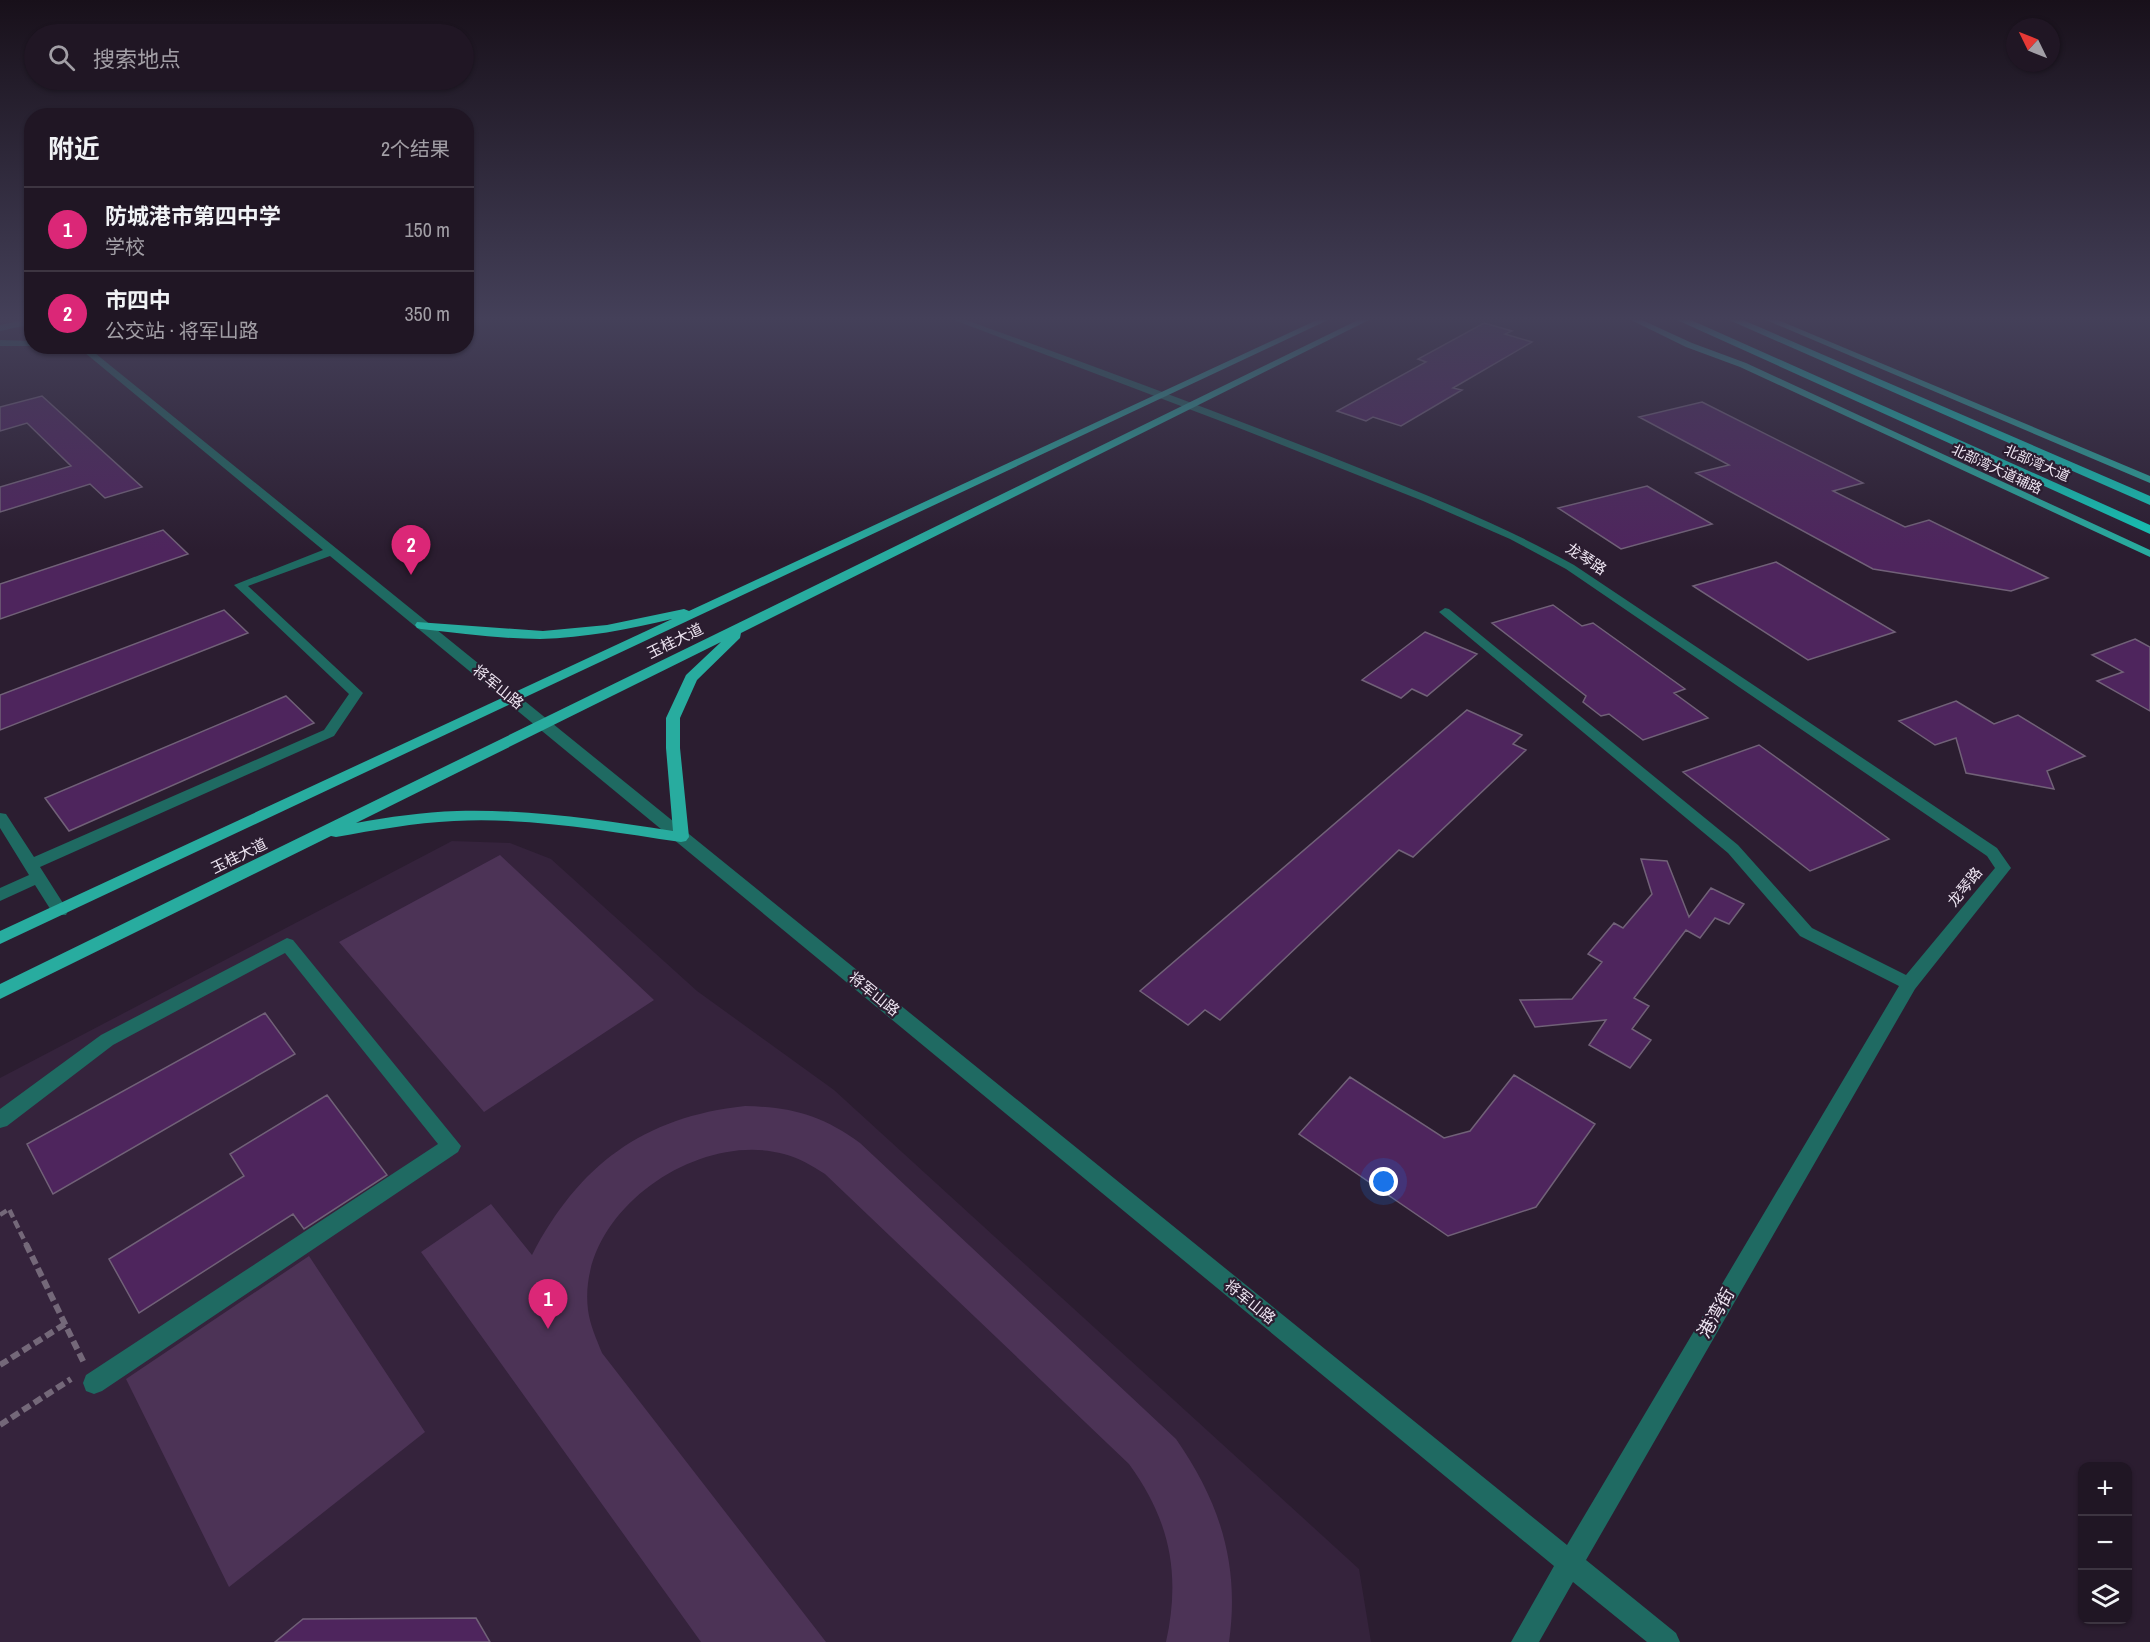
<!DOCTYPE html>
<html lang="zh">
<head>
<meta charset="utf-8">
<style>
  body { margin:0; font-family:"Archivo Narrow","Noto Sans SC",sans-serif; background:#2d2331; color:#f1f3f6 }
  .controls { position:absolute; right:18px; bottom:18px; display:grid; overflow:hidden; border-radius:12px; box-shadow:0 2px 4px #0004 }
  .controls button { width:54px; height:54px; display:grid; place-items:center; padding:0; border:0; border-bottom:2px solid #3d3541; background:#201624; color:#f1f3f6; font:30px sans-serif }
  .compass { position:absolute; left:2006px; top:18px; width:54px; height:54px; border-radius:50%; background:#201624; box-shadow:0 2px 4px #0004; rotate:313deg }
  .you { position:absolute; left:1384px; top:1182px; width:21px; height:21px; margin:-15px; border:4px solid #fff; border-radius:50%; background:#1a73e8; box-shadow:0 0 0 9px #1a73e833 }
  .badge { display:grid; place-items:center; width:39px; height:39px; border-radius:50%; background:#db2777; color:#fff; font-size:20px; font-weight:700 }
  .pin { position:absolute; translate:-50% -50px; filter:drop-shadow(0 2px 3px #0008) }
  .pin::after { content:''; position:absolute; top:32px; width:21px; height:18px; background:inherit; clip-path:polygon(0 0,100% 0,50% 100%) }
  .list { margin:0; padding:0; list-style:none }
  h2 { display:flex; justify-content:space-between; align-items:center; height:78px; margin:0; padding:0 24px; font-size:26px }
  h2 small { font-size:20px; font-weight:400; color:#a29fa6 }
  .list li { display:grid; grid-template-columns:39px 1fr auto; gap:18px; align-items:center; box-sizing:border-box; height:84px; padding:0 24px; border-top:2px solid #3d3541 }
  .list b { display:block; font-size:22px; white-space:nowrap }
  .list p { margin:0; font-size:20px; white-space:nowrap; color:#a29fa6 }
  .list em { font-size:20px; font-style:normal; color:#a29fa6 }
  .icon { flex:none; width:33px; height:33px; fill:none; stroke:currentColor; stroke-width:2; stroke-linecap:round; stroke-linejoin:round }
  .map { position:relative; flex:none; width:2150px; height:1642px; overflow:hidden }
  .search { position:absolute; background:#201624; box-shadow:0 2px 4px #0004; left:24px; top:24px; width:450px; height:66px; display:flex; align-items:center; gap:15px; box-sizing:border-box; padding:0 21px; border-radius:33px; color:#a29fa6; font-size:22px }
  .panel { position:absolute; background:#201624; box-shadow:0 2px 4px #0004; left:24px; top:108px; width:450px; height:246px; border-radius:24px }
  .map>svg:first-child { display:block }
  .built { fill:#35233c }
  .green { fill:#4c3356 }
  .building { fill:#4e255d; stroke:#716178; stroke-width:1.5 }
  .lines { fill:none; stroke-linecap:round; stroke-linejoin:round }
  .path-far1 { stroke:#746879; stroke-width:4.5; stroke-dasharray:8 4; stroke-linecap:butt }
  .path { stroke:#746879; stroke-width:6; stroke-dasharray:9 4.5; stroke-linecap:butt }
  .minor { fill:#1f6a62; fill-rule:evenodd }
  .major { fill:#28ac9f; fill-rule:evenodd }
  .highway { fill:#13c7b7; fill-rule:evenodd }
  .labels { text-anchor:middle; stroke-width:4.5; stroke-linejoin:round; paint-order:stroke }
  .far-street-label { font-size:14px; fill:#eee5f2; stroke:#2b1d30 }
  .street-label { font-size:15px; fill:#eee5f2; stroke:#2b1d30 }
  .near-street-label { font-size:18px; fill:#eee5f2; stroke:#2b1d30 }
</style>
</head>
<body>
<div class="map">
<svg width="2150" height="1642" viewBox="0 0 2150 1642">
  <rect width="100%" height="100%" fill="#2b1d30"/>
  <!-- built -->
  <path class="built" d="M 452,841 L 510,843 L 551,859 L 697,991 L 834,1090 L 1359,1569 L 1371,1642 L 0,1642 L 0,1078 Z"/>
  <!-- green -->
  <path class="green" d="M 500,855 L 654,1000 L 484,1112 L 339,942 Z
    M 745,1106 C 792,1107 822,1115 860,1143 L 1176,1439 C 1220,1502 1240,1565 1229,1642 L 1166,1642 C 1181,1574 1170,1520 1129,1464 L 825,1174 C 812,1166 800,1158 784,1154 C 697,1130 576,1213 588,1310 C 590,1325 596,1338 602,1353 L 826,1642 L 701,1642 L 421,1252 L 491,1204 L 532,1255 C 579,1165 643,1117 745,1106 Z
    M 309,1256 L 425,1432 L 229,1587 L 126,1379 Z"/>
  <!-- building -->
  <path class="building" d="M 1484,323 L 1512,331 L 1505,334 L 1532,342 L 1453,388 L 1462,390 L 1401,426 L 1373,417 L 1366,421 L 1337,411 L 1426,362 L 1418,359 Z
    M 42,396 L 142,487 L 105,498 L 90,484 L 0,512 L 0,487 L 71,466 L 27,423 L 0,431 L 0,407 Z
    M 1702,402 L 1863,483 L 1833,491 L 1905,527 L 1929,520 L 2048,578 L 2011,591 L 1873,569 L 1696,473 L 1729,465 L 1639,417 Z
    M 1647,486 L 1712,524 L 1621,549 L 1558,508 Z
    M 163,530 L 188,554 L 0,619 L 0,584 Z
    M 1776,562 L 1895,632 L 1808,660 L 1693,586 Z
    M 1553,605 L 1582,626 L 1593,623 L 1685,689 L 1674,693 L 1708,718 L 1643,740 L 1609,714 L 1601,716 L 1583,702 L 1586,696 L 1492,623 Z
    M 224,610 L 248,633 L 0,730 L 0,695 Z
    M 1425,632 L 1477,654 L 1427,696 L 1412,689 L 1401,698 L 1362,680 Z
    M 2135,639 L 2150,647 L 2150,711 L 2097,681 L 2123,672 L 2092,655 Z
    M 286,696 L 314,723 L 69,831 L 45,798 Z
    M 1956,701 L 1994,724 L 2018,715 L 2085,756 L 2047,771 L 2054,789 L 1966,773 L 1956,738 L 1935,745 L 1899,721 Z
    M 1467,710 L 1522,735 L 1513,744 L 1526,750 L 1413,857 L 1399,850 L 1220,1020 L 1205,1010 L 1188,1025 L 1140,991 Z
    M 1759,745 L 1889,839 L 1810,871 L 1683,772 Z
    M 1641,859 L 1667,861 L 1689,917 L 1711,888 L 1744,904 L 1729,924 L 1715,918 L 1700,938 L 1686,930 L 1634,998 L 1649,1006 L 1632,1029 L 1651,1040 L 1630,1068 L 1589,1045 L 1606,1020 L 1535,1027 L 1520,1000 L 1572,999 L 1602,962 L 1588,954 L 1614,923 L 1623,928 L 1652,894 Z
    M 265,1013 L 295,1054 L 53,1194 L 27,1144 Z
    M 1514,1075 L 1595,1124 L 1536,1207 L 1448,1236 L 1299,1134 L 1350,1077 L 1444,1138 L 1470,1131 Z
    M 327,1095 L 387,1175 L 304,1229 L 293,1214 L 139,1313 L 109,1259 L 244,1176 L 230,1154 Z
    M 476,1618 L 490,1642 L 275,1642 L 303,1619 Z"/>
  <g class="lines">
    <!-- path-far1 -->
    <path class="path-far1" d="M 0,1215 L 9,1209 L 27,1246"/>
    <!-- path -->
    <path class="path" d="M 26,1244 L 84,1363
      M 0,1365 L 65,1324
      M 0,1425 L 71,1379"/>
    <!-- minor -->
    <path class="minor" d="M 24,320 L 32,320 L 32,324 L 0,331 L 0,325 Z
      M 954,320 L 966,320 C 1088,364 1209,409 1329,456 C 1412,489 1495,521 1574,565 L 1997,848 L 2011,868 L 1915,989 L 1586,1560 L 1676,1633 L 1680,1642 L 1647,1642 L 1573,1582 L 1539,1642 L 1511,1642 L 1554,1566 L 330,556 L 248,586 L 363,693 L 334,736 L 40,867 L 68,911 L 66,915 L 54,915 L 35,885 L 0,901 L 0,888 L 29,875 L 0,828 L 0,813 L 6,814 L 34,857 L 324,730 L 349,694 L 234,585 L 323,550 L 84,352 L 49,346 L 92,346 L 90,349 L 1567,1545 L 1899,986 L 1800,936 L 1728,853 L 1439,612 L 1445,608 L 1449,609 L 1738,845 L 1812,928 L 1906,975 L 1995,868 L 1987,856 L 1566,569 L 1510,539 L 1423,501 L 1239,428 Z
      M 0,340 L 32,341 L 32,346 L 0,346 Z
      M 287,938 L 293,940 L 461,1146 L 458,1152 L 102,1391 L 94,1394 L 86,1391 L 83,1383 L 86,1375 L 438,1144 L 285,953 L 113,1045 L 7,1126 L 0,1128 L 0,1109 L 101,1035 Z"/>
    <!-- major -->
    <path class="major" d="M 1317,320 L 1328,320 L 0,944 L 0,931 L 672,619 C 629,629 585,638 540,639 C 500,639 461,633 421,629 L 417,628 L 415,625 L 417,622 L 543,631 L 607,625 L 684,609 L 689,611 Z
      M 1358,320 L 1369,320 L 741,633 L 740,638 L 697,680 L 680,718 L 680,748 L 689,837 L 686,841 L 681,842 C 606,831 530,817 454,821 C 414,823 375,830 336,837 L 331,836 L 0,999 L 0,984 ZM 721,642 L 686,675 L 666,718 L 666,748 L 673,831 C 601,820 529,809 457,811 C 423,812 389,817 356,823 Z
      M 1631,320 L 1642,320 L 1692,343 L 1746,363 L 2150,550 L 2150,557 L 1740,367 L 1686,347 Z
      M 1766,320 L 1778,320 L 2150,476 L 2150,483 Z"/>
    <!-- highway -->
    <path class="highway" d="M 1677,320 L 1691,320 L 2150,525 L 2150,534 Z
      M 1729,320 L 1743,320 L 2150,496 L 2150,505 Z"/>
  </g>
  <!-- sky -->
  <linearGradient id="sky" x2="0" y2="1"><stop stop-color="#18101a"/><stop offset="0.58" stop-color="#444059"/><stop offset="1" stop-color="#444059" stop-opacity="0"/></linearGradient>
  <rect width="2150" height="550" fill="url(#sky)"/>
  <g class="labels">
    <!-- far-street labels -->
    <g class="far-street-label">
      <text transform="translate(2037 463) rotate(24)" y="5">北部湾大道</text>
      <text transform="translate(1997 469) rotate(25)" y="5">北部湾大道辅路</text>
    </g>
    <!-- street labels -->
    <g class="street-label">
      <text transform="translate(1586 559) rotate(33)" y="5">龙琴路</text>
      <text transform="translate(675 641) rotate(-26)" y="5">玉桂大道</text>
      <text transform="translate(498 687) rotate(39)" y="5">将军山路</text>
      <text transform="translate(239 856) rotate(-26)" y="5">玉桂大道</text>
      <text transform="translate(1965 887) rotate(-51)" y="5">龙琴路</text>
      <text transform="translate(874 994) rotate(39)" y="5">将军山路</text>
      <text transform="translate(1250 1302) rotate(39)" y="5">将军山路</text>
    </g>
    <!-- near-street labels -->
    <g class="near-street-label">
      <text transform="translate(1716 1313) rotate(-60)" y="6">港湾街</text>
    </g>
  </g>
</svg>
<div class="controls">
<button>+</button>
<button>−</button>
<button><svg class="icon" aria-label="layers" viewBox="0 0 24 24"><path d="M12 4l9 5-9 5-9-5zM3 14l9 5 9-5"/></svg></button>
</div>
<svg class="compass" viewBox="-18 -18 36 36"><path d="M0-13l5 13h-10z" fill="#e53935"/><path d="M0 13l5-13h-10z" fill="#a29fa6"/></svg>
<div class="you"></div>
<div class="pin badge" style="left:548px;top:1329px">1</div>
<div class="pin badge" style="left:411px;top:575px">2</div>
<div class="search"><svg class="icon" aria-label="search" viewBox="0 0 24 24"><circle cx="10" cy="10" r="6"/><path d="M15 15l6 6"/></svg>搜索地点</div>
<section class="panel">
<h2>附近<small>2个结果</small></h2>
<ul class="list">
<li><span class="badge">1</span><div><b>防城港市第四中学</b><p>学校</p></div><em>150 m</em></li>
<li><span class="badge">2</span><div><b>市四中</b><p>公交站 · 将军山路</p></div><em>350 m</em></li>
</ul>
</section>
</div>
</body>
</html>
